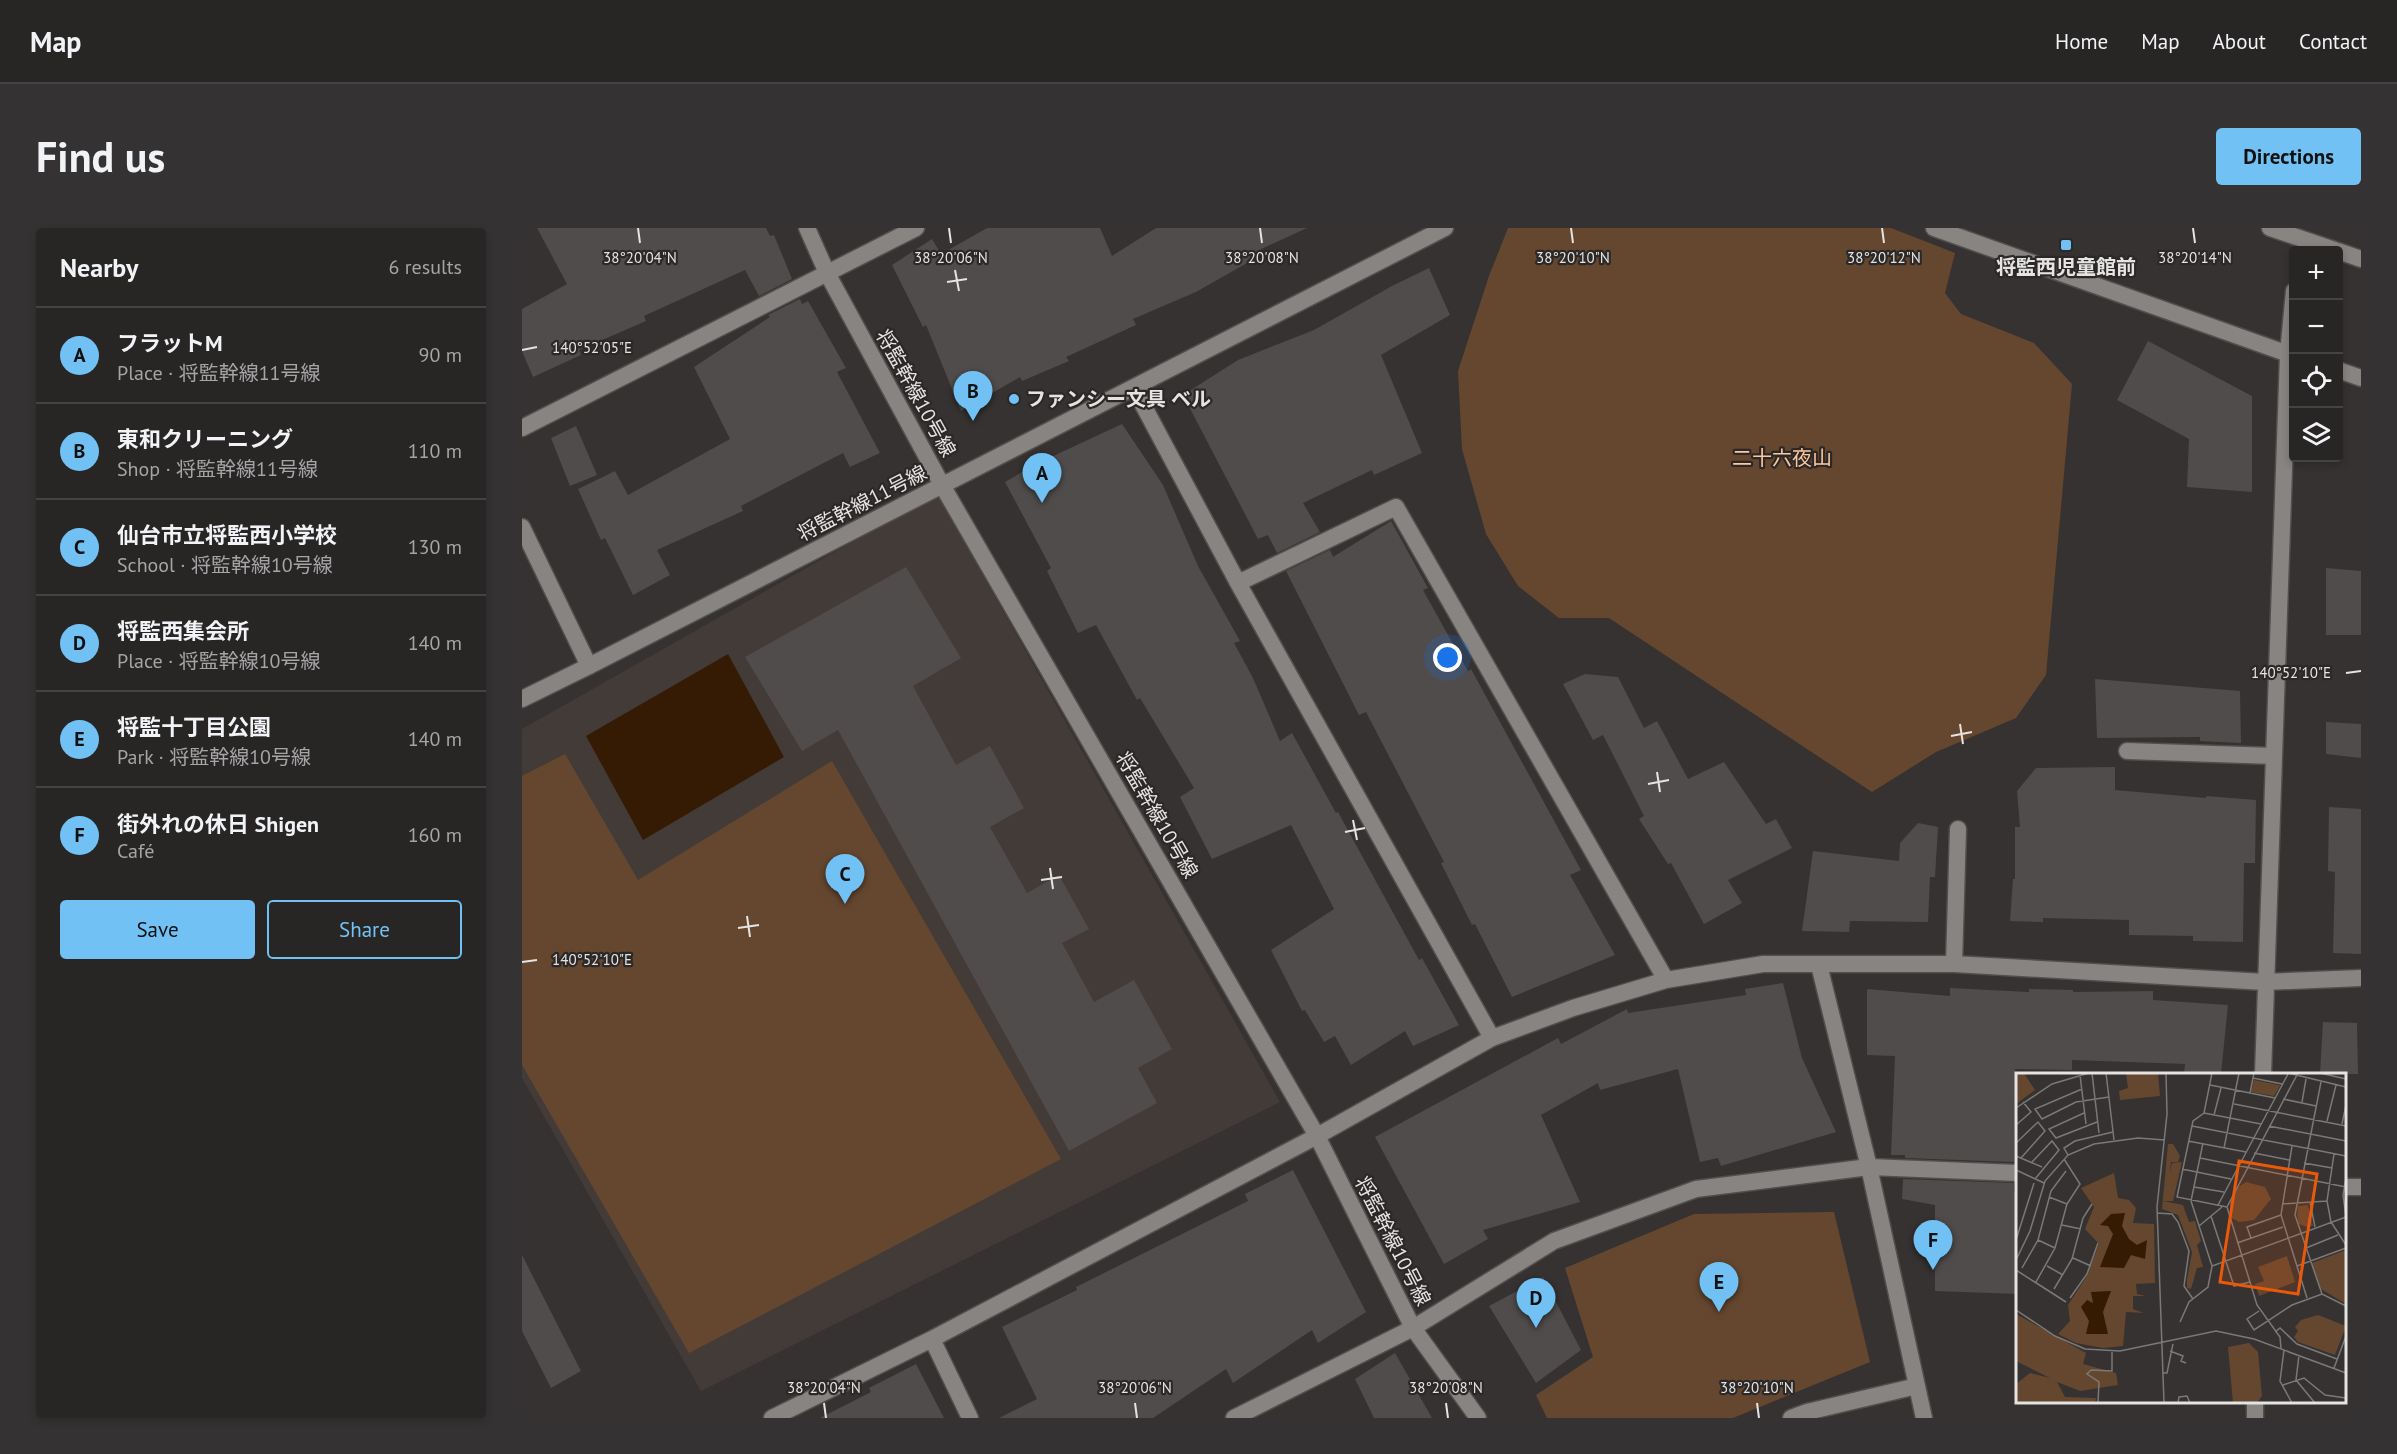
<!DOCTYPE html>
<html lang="en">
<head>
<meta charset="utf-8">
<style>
  body { margin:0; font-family:"PT Sans","Noto Sans JP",sans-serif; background:#343232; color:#f1f3f6 }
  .controls { position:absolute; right:18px; top:18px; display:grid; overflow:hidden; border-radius:6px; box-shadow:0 3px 9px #0003 }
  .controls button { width:54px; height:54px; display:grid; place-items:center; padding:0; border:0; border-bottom:2px solid #444342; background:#282625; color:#f1f3f6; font:30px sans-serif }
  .you { position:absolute; left:926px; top:430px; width:21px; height:21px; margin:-15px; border:4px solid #fff; border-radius:50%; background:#1a73e8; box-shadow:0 0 0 9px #1a73e833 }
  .badge { display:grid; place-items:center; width:39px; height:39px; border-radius:50%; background:#71c1f5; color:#111; font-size:20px; font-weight:700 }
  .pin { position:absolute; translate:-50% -50px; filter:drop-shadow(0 2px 3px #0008) }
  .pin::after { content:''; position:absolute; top:32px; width:21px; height:18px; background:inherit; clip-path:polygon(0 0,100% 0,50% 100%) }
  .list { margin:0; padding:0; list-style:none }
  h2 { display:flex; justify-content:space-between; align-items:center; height:78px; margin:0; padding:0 24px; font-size:26px }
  h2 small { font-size:20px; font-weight:400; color:#a5a5a7 }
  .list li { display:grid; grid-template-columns:39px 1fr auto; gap:18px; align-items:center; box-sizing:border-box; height:96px; padding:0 24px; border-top:2px solid #444342 }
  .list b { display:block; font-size:22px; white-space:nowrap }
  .list p { margin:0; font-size:20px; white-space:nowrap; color:#a5a5a7 }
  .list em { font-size:20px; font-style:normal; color:#a5a5a7 }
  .actions { display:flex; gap:12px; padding:18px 24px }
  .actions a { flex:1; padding:14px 0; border:2px solid #71c1f5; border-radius:6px; text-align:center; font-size:21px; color:#71c1f5 }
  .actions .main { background:#71c1f5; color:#111 }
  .icon { flex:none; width:33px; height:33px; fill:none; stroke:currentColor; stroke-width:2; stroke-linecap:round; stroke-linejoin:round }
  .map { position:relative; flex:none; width:1839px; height:1190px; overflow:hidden; border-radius:6px }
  header { display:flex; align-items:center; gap:36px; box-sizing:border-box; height:84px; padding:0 30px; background:#282625; border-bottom:2px solid #444342 }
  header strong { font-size:28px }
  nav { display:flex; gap:33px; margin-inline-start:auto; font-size:21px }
  .intro { display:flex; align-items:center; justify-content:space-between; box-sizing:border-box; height:144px; padding:0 36px }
  h1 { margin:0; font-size:42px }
  .button { padding:15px 27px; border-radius:6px; background:#71c1f5; color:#111; font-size:21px; font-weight:700 }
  main { display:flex; gap:36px; padding:0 36px }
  aside { flex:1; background:#282625; border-radius:6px; box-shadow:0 3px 9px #0003 }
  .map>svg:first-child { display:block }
  .built { fill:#433b37 }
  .green { fill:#654730 }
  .water { fill:#351b04 }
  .building { fill:#4f4c4b }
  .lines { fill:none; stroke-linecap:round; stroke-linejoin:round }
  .minor-casing { stroke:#504f4e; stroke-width:19 }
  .tertiary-casing { stroke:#504f4e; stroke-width:19 }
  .minor { stroke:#878482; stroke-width:16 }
  .tertiary { stroke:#878482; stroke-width:16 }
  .ticks { fill:none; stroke:#e5e4e3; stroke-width:2 }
  .poi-dot { fill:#71c1f5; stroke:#2b2827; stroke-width:2 }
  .labels { text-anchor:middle; stroke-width:4.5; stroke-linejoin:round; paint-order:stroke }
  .poi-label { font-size:20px; font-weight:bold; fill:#e5e4e3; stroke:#2b2827 }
  .street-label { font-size:20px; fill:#e5e4e3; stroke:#2b2827 }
  .park-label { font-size:20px; fill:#fec79c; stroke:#2b2827 }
  .inset-road { fill:none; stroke:#7b7978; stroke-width:1.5 }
  .view { fill:#e8590c; fill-opacity:0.15; stroke:#e8590c; stroke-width:3 }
  .inset-edge { fill:none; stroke:#e5e4e3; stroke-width:3 }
  .ticks-label { font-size:15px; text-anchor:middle; fill:#e5e4e3; stroke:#2b2827; stroke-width:4.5; stroke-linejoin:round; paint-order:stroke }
</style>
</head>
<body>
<header>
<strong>Map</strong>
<nav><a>Home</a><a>Map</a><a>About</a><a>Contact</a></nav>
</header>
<div class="intro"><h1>Find us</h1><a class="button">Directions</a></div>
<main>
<aside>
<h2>Nearby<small>6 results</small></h2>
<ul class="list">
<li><span class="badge">A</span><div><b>フラットM</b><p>Place · 将監幹線11号線</p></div><em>90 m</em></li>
<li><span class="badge">B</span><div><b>東和クリーニング</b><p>Shop · 将監幹線11号線</p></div><em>110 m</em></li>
<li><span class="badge">C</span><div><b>仙台市立将監西小学校</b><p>School · 将監幹線10号線</p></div><em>130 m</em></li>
<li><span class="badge">D</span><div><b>将監西集会所</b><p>Place · 将監幹線10号線</p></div><em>140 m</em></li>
<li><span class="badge">E</span><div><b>将監十丁目公園</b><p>Park · 将監幹線10号線</p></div><em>140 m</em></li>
<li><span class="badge">F</span><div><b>街外れの休日 Shigen</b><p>Café</p></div><em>160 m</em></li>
</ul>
<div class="actions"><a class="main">Save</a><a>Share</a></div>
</aside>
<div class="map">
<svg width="1839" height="1190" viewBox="0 0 1839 1190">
  <rect width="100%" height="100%" fill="#353231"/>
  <!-- built -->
  <path class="built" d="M 415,266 L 758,874 L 179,1163 L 0,850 L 0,501 Z"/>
  <!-- green -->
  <path class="green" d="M 986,0 L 1369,0 L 1433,25 L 1423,65 L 1439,86 L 1512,115 L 1550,156 L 1524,447 L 1494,490 L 1414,524 L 1350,564 L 1087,390 L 1037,390 L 996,358 L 964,306 L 940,221 L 936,143 L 967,48 Z
    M 43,526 L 116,652 L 310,533 L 539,931 L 167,1125 L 0,837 L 0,548 Z
    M 1312,984 L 1348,1134 L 1211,1190 L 1025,1190 L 1014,1167 L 1071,1129 L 1043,1040 L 1172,986 Z"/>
  <!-- water -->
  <path class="water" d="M 206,426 L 262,529 L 121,612 L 64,508 Z"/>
  <!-- building -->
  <path class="building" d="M 15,0 L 244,0 L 248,8 L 252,7 L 270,51 L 237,68 L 223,42 L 122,88 L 124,93 L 57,122 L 59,127 L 11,149 L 0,123 L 0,81 L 45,56 Z
    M 465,0 L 578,0 L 590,28 L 634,0 L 785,0 L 739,21 L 741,26 L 674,64 L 611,91 L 614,97 L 544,129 L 547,133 L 500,153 L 498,149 L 439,183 L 404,97 L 401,99 L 370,37 L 410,11 L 419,26 Z
    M 907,40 L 928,87 L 859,127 L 900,225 L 852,247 L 850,242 L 781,275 L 798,304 L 755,325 L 746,307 L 736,311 L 661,167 L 716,132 L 792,102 L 870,58 Z
    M 278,71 L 280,76 L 286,73 L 324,140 L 315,144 L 358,225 L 328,239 L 321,225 L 219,278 L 221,283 L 135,322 L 148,347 L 111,367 L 83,310 L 79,312 L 56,261 L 93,243 L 106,267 L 208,211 L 172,139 L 248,89 L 246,87 Z
    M 1626,113 L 1730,168 L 1730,264 L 1665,259 L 1667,211 L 1595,172 Z
    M 600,196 L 641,257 L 676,338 L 718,413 L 712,415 L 731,450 L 758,513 L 770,505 L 814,585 L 816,584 L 897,732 L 900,730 L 937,797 L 891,818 L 883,803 L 829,837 L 813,808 L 802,814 L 783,782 L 780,783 L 749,722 L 812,681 L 769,597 L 690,631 L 658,569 L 672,560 L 618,470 L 615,472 L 574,397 L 556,405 L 525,343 L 529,340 L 483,254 L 514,236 Z
    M 54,198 L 75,247 L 48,258 L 29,210 Z
    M 869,293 L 906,360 L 901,362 L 946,443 L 949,441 L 1059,642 L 1048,647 L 1093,727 L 990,769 L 953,696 L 950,697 L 919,635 L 922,634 L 844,484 L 837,487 L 764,343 L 808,322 L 811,329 Z
    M 384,339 L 439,430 L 391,458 L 434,537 L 468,518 L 502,580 L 468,599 L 505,665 L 537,647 L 567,701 L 540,715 L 572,774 L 612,752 L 650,821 L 616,840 L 635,875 L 547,923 L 316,502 L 280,523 L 223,429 Z
    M 1804,340 L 1839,343 L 1839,407 L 1804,407 Z
    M 1063,446 L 1096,449 L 1122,500 L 1135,493 L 1166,551 L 1202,534 L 1244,596 L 1254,591 L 1270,620 L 1206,652 L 1220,675 L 1182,696 L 1149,635 L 1146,636 L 1117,591 L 1122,588 L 1081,507 L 1071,512 L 1041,456 Z
    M 1573,451 L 1718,463 L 1719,515 L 1678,513 L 1678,509 L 1575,510 Z
    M 1804,494 L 1839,496 L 1839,530 L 1804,526 Z
    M 1593,539 L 1593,562 L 1684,570 L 1684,568 L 1734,572 L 1733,635 L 1722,635 L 1721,714 L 1671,713 L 1671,708 L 1607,707 L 1607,692 L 1521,690 L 1521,694 L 1488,693 L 1491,651 L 1493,651 L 1493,599 L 1498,599 L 1495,563 L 1514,540 Z
    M 1807,579 L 1839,581 L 1839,726 L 1811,725 L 1813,644 L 1806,643 Z
    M 1396,595 L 1416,599 L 1413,649 L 1408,649 L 1406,694 L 1328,693 L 1327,704 L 1280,703 L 1291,623 L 1377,633 L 1378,615 Z
    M 1261,755 L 1280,830 L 1314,904 L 1199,938 L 1196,930 L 1178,934 L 1156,841 L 1078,862 L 1076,855 L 1019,887 L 1058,974 L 961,1002 L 966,1011 L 922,1036 L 853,909 L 1036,810 L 1039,816 L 1105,781 L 1106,785 L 1224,767 L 1223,761 Z
    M 1428,760 L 1507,764 L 1507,761 L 1551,762 L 1551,764 L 1631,763 L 1631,772 L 1706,777 L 1699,846 L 1662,845 L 1663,836 L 1550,832 L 1550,842 L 1493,841 L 1492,934 L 1383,930 L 1383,927 L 1369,927 L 1373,828 L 1345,827 L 1345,761 L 1428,768 Z
    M 1801,794 L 1835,795 L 1836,846 L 1798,846 Z
    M 771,942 L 844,1084 L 796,1115 L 790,1102 L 711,1155 L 704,1141 L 631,1190 L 477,1190 L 515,1171 L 480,1099 L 555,1062 L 554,1059 L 726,973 L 723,966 Z
    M 1381,951 L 1492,955 L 1492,964 L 1496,964 L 1496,1066 L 1413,1063 L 1413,977 L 1380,971 Z
    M 0,1027 L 59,1143 L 29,1160 L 0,1103 Z
    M 1021,1049 L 1059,1122 L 1014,1155 L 967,1078 Z
    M 873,1125 L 910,1190 L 852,1190 L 833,1151 Z
    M 394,1136 L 422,1190 L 298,1190 L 349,1164 L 347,1160 Z"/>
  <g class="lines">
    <defs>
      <path id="minor" d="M 1748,0 L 1813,22
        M 1816,23 L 1839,31
        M 612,160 L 716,355 L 970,810
        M 0,200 L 394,0
        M 0,299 L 67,438
        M 716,355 L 874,279 L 1144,752
        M 1605,523 L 1752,528
        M 1432,736 L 1436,601
        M 1297,737 L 1347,939 L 1402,1190
        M 1741,846 L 1766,126 L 1772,63
        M 1822,959 L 1839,959
        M 410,1111 L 448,1190
        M 250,1190 L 410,1111 L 795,908 L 970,810 L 1051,780 L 1144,752 L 1241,736 L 1432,736 L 1743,754 L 1839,750
        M 712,1190 L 891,1100 L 1032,1013 L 1174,961 L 1347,939 L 1496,945
        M 1269,1190 L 1285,1184 L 1395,1158
        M 1733,1190 L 1733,1174"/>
      <path id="tertiary" d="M 285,0 L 305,45 L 420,257 L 795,908 L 891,1100 L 956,1190
        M 1412,0 L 1772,128
        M 1816,142 L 1839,150
        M 0,471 L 67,438 L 923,0"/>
    </defs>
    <!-- minor casing -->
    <use href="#minor" class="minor-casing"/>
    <!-- tertiary casing -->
    <use href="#tertiary" class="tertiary-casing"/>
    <!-- minor -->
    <use href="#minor" class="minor"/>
    <!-- tertiary -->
    <use href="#tertiary" class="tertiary"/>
  </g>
  <!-- ticks -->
  <path class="ticks" d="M 116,0 L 118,15M 427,0 L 429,15M 738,0 L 740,15M 1049,0 L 1051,15M 1360,0 L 1362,15M 1671,0 L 1673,15M 433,42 L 437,63M 425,54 L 445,51M 0,122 L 15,119M 1824,445 L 1839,443M 1438,496 L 1441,516M 1429,508 L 1450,504M 1135,544 L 1138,564M 1126,556 L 1147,552M 831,592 L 835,612M 823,604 L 843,600M 528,640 L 531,661M 519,652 L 540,649M 225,688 L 228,709M 216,700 L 237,697M 0,734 L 15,732M 302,1175 L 304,1190M 613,1175 L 615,1190M 924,1175 L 926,1190M 1235,1175 L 1237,1190"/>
  <!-- markers -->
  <g class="poi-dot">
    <rect x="1538" y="11" width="12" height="12" rx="3"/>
    <circle cx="492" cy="171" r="6"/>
  </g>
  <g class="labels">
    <!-- poi labels -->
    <g class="poi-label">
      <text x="1544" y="46">将監西児童館前</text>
      <text x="504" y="178" text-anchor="start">ファンシー文具 ベル</text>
    </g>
    <!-- street labels -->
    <g class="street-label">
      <text transform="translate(394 165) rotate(61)" y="7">将監幹線10号線</text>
      <text transform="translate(340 275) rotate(-27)" y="7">将監幹線11号線</text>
      <text transform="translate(635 587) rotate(60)" y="7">将監幹線10号線</text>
      <text transform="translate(871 1013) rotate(63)" y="7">将監幹線10号線</text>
    </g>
    <!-- park labels -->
    <g class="park-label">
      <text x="1260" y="237">二十六夜山</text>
    </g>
  </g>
  <!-- overview -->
  <g transform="translate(1494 845)">
    <rect width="330" height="330" fill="#353231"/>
    <path d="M 0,0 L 8,0 L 19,17 L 0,31 ZM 142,0 L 144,23 L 104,27 L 103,18 L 112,15 L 110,1 ZM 238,7 L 263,12 L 264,13 L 258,23 L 235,19 ZM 152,71 L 157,71 L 164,83 L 162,89 L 155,89 L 154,99 L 156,90 L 166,89 L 157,128 L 147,128 L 167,132 L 173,149 L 179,148 L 185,168 L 181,172 L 187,194 L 181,195 L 175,216 L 171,215 L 171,207 L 176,179 L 162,142 L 146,136 ZM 98,100 L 102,125 L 113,127 L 120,135 L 117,150 L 138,151 L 139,210 L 120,211 L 121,221 L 130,223 L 117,223 L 117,236 L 128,240 L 110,239 L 107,273 L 87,275 L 60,270 L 42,261 L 54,248 L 52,232 L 71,203 L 83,171 L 69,156 L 78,134 L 65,115 ZM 230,109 L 249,114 L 255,126 L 238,147 L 223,149 L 214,144 L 214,129 L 221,115 ZM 292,132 L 297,153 L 291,154 L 283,151 L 281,142 L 282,133 ZM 330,177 L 330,231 L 305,216 L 296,190 ZM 271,183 L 279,209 L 243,223 L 239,211 L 248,208 L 242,194 ZM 0,241 L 70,280 L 67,291 L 100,300 L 102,312 L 64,318 L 41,309 L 49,324 L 80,325 L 79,330 L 0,330 L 0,311 L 14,300 L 34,305 L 0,288 ZM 302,242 L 330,253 L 319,282 L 282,269 L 278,264 L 282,258 L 279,254 L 285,247 ZM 233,270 L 242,279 L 246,323 L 241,330 L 217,330 L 212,274 Z" fill="#654730"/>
    <path d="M 109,140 L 106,153 L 113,166 L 121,172 L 131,167 L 129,186 L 115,182 L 108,195 L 84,194 L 97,161 L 92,153 L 84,152 L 95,141 ZM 95,218 L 87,239 L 92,261 L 70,261 L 73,248 L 65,234 L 71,227 L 77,230 L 75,219 Z" fill="#351b04"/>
    <path class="inset-road" d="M 76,0 L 83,60M 90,0 L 98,67M 196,0 L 188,40 L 177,48 L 161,124 L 211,134M 272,0 L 330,14M 304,0 L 330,6M 64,2 L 70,51M 237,5 L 266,11M 305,9 L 279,142 L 306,221M 194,12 L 259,25M 66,16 L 19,36 L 26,46 L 60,29 L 93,24M 234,20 L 238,0M 267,26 L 300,33M 286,29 L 290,6M 218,31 L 330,53M 0,35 L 36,11 L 73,0M 68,40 L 33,56 L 40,65 L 81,49M 188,40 L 245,51M 198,42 L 205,15M 311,48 L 320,12M 326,51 L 330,32M 0,52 L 15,39 L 7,29M 176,53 L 330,83M 253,53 L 330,68M 172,68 L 230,79M 0,70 L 22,49 L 29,58 L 5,85M 187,70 L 175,128 L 196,193M 276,73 L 265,142 L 291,225M 208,75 L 223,0M 238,80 L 273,87M 318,81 L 311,128 L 315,149 L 330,172M 52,82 L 48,75 L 59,68 L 97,59M 0,83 L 26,94M 184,85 L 330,114M 16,89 L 36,68 L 43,77 L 19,106M 288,90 L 316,95M 166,96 L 215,106M 0,97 L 28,110M 330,105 L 327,122 L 330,144M 178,114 L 208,119M 33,124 L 51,131M 294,129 L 299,154M 266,131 L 311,128M 202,132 L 272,1M 141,140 L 156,141 L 162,149 L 173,178 L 168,213 L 177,226M 195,143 L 218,213 L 234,209M 46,152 L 65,156M 183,153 L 206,134M 235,165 L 231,154 L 265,142M 0,167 L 18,110M 22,167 L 39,175M 221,170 L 267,154M 290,175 L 322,162M 57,185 L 75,193M 0,187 L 14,158 L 29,108 L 52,82 L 78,71 L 122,65 L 149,67M 31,193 L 47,202M 281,193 L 330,175M 6,195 L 22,167 L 35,118 L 50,98M 0,197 L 50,229M 20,209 L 39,175 L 51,131 L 64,111 L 48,86M 38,216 L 56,186 L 67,145 L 76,131M 54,225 L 71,201 L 82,170M 0,237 L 39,263 L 69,276 L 104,278 L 200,258 L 238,266 L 330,300M 243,238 L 231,246 L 238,257 L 276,232 L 306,221 L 330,233M 164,249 L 173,229 L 192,214 L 196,193 L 330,144M 259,259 L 264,255 L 281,271 L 321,286M 265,275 L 264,264 L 241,232 L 211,134 L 282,0M 268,277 L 264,308 L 276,330M 154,278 L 167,283 L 165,288 L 170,290M 283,282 L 280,307 L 299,330M 318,295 L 330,263M 146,300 L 151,300 L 157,271M 267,312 L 288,305 L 309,322 L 330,325M 82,330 L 83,309 L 71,301 L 75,297 L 96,298 L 96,279M 148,330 L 141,134 L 151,41 L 150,0M 162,330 L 163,324 L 171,323 L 174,330"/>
    <path class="view" d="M 223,88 L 301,101 L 282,221 L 204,209 Z"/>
    <rect width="330" height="330" class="inset-edge"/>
  </g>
  <g class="ticks-label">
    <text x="118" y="35">38°20'04"N</text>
    <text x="1051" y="35">38°20'10"N</text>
    <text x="1362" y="35">38°20'12"N</text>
    <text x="429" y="35">38°20'06"N</text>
    <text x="740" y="35">38°20'08"N</text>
    <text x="1673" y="35">38°20'14"N</text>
    <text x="70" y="125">140°52'05"E</text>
    <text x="1769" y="450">140°52'10"E</text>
    <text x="70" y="737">140°52'10"E</text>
    <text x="302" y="1165">38°20'04"N</text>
    <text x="613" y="1165">38°20'06"N</text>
    <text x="924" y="1165">38°20'08"N</text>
    <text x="1235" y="1165">38°20'10"N</text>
  </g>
</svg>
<div class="controls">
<button>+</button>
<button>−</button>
<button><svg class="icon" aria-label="locate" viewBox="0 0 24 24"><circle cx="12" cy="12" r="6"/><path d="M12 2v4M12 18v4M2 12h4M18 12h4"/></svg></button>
<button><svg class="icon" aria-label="layers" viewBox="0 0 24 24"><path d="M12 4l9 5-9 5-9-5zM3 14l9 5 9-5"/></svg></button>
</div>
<div class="you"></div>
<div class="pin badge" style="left:520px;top:275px">A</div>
<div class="pin badge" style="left:451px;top:193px">B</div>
<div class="pin badge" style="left:323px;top:676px">C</div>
<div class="pin badge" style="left:1014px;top:1100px">D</div>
<div class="pin badge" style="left:1197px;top:1084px">E</div>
<div class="pin badge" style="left:1411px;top:1042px">F</div>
</div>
</main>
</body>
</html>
